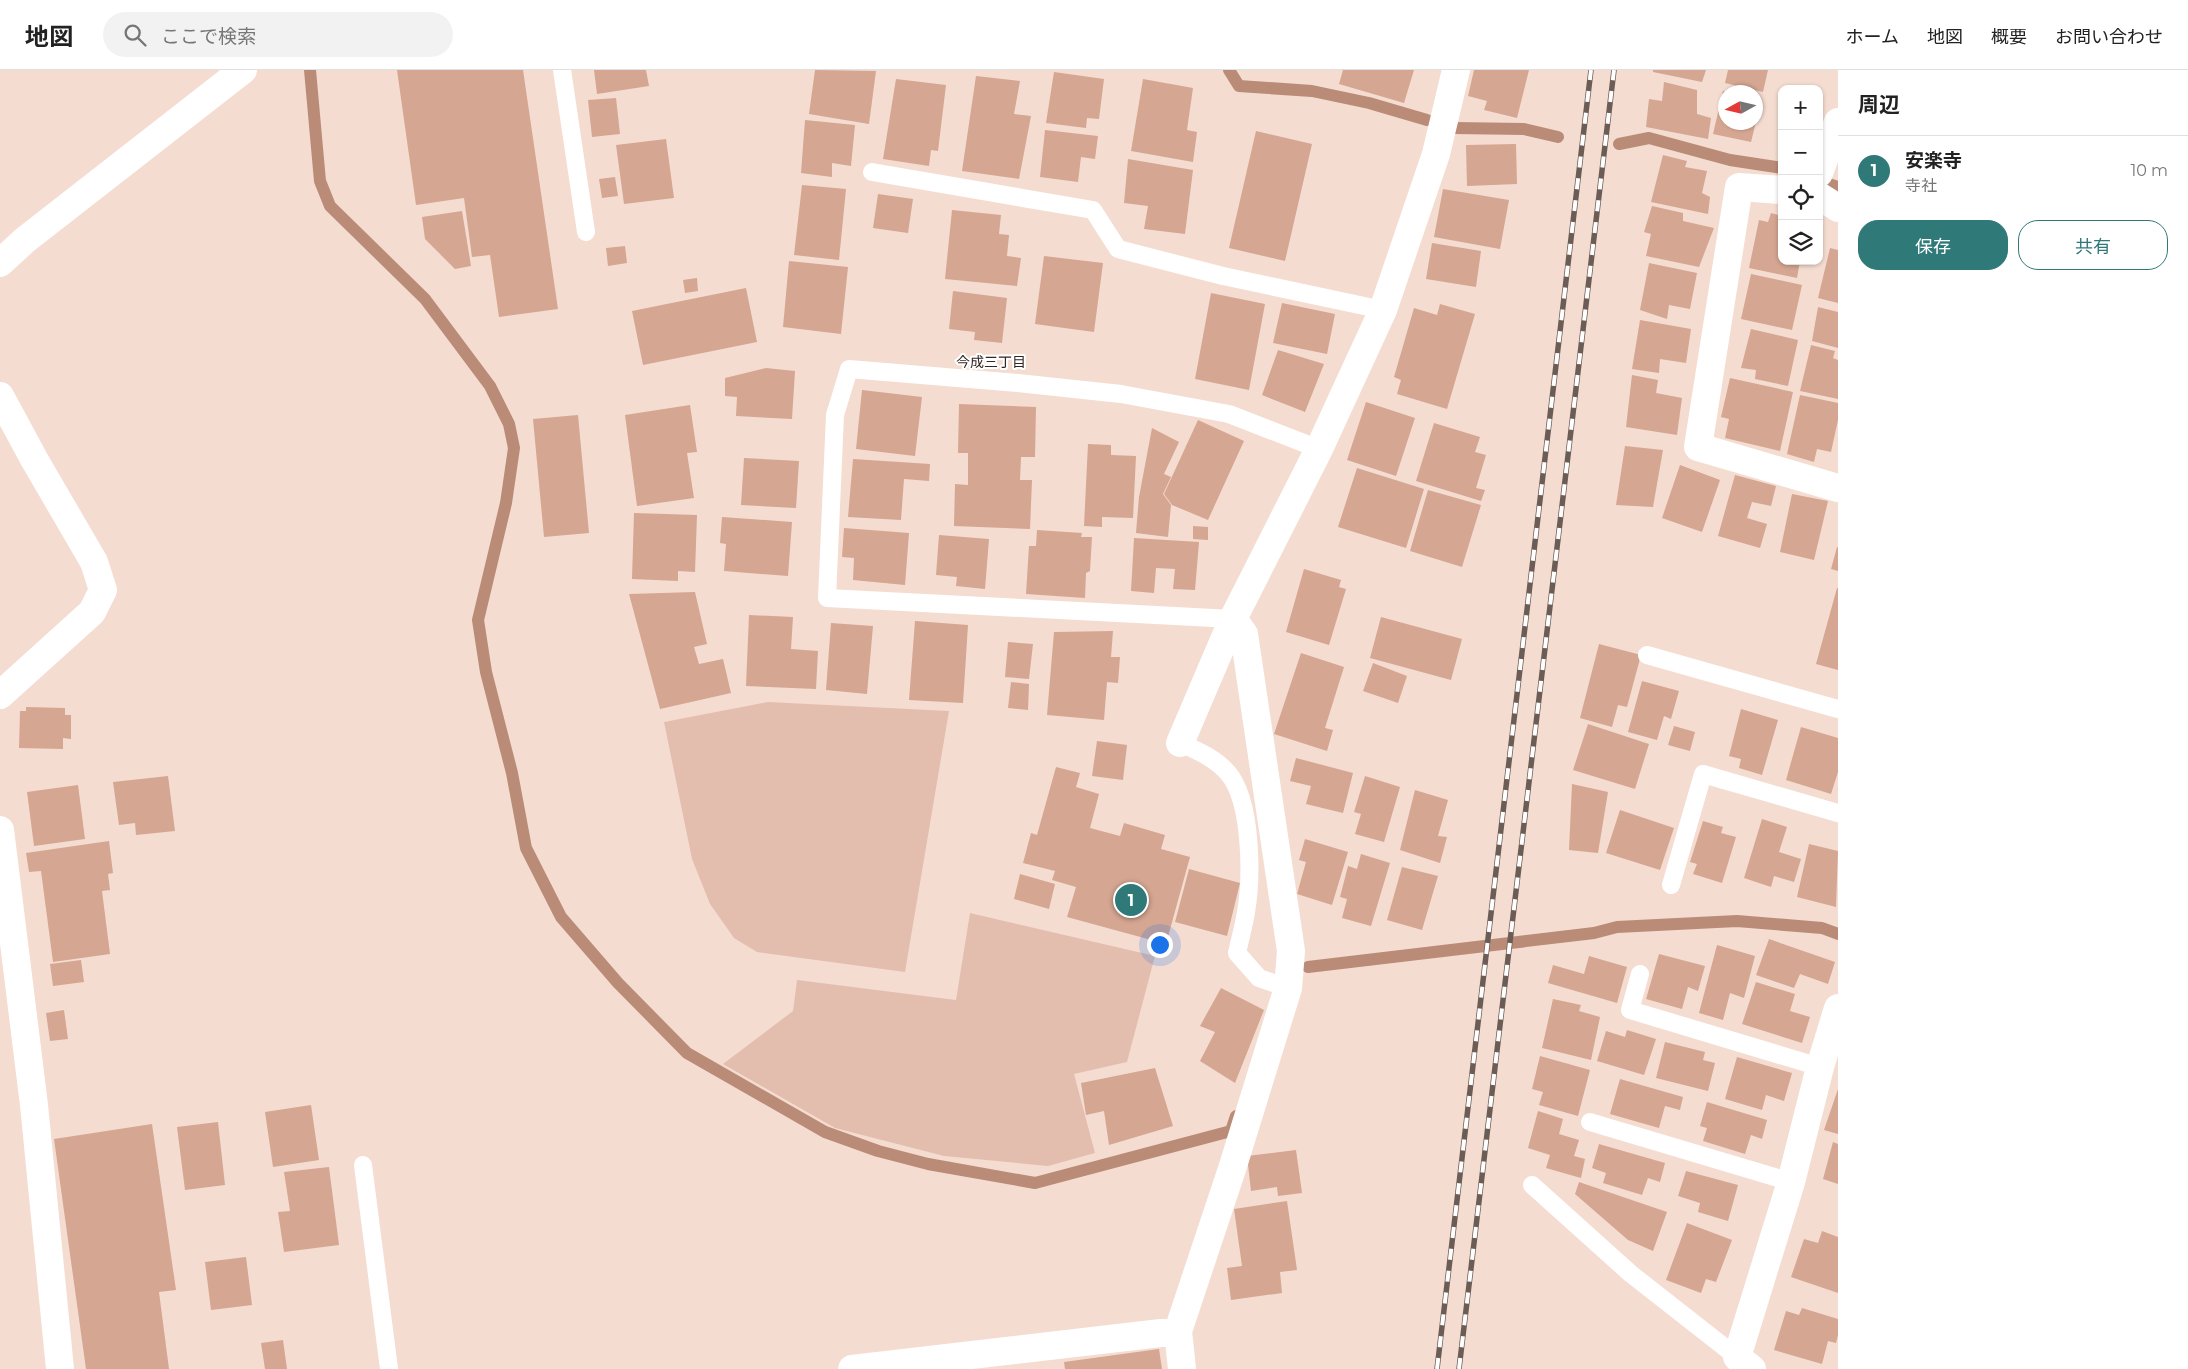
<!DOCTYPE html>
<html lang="ja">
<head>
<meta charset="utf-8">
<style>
  body { margin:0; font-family:Montserrat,"Noto Sans JP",sans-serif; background:#f2f2f2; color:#222 }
  .controls { position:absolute; right:15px; top:15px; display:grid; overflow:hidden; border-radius:10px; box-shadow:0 1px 4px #0004 }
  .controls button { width:45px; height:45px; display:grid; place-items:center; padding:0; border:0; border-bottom:1px solid #e0e0e0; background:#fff; color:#222; font:25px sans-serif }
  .compass { position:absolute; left:1718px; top:15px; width:45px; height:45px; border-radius:50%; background:#fff; box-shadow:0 1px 4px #0004; rotate:262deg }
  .you { position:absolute; left:1159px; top:874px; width:18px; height:18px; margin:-12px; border:4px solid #fff; border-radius:50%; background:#1a73e8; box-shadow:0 0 0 8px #1a73e833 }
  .badge { display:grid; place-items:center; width:32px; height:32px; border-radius:50%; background:#307979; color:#fff; font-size:16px; font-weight:700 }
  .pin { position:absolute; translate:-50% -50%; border:2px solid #fff; box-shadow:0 1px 5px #0006 }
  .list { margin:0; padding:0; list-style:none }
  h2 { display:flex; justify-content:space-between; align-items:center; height:65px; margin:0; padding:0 20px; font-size:21px }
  h2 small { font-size:16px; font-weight:400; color:#767676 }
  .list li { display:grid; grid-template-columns:32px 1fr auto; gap:15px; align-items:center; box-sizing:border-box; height:70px; padding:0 20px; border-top:1px solid #e0e0e0 }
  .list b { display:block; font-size:19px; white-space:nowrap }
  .list p { margin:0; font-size:16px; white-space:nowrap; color:#767676 }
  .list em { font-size:16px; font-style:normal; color:#767676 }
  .actions { display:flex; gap:10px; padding:15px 20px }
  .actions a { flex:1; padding:11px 0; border:1px solid #307979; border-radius:20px; text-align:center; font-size:18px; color:#307979 }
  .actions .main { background:#307979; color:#fff }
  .icon { flex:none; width:28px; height:28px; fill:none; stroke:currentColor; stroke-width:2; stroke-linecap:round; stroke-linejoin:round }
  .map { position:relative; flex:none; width:1838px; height:1299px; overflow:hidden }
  header { display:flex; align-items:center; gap:30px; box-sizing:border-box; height:70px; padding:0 25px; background:#fff; border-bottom:1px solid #e0e0e0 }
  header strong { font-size:24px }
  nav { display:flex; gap:28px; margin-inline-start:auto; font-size:18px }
  .search { width:350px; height:45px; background:#f2f2f2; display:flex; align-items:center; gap:12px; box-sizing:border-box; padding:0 18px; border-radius:28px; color:#767676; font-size:19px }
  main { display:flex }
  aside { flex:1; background:#fff }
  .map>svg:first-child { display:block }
  .green { fill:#e3beae }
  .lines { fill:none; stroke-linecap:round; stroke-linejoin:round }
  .stream { stroke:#ba8c77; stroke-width:12 }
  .building { fill:#d5a691 }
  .lane { stroke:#fff; stroke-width:18 }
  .street { stroke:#fff; stroke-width:28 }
  .rail-casing { stroke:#6b5d56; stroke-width:5.5 }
  .rail { stroke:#fff; stroke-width:4; stroke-dasharray:11; stroke-linecap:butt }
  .labels { text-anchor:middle; stroke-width:4; stroke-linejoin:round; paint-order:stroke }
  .neighbourhood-label { font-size:14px; fill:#302622; stroke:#fff }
</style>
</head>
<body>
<header>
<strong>地図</strong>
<div class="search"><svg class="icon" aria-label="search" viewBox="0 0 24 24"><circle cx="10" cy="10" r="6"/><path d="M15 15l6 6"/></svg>ここで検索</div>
<nav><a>ホーム</a><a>地図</a><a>概要</a><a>お問い合わせ</a></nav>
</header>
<main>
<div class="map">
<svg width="1838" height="1299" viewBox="0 0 1838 1299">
  <rect width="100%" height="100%" fill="#f5dcd1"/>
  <!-- green -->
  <path class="green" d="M 768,632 L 949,641 L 905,902 L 757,882 L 734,868 L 710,834 L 692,789 L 664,652 Z
    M 970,843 L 1155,886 L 1127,992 L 1074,1004 L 1095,1083 L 1048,1096 L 944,1086 L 835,1058 L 723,994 L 793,941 L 797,910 L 956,930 Z"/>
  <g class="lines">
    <!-- stream -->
    <path class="stream" d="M 310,0 L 320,111 L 330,136 L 425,229 L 490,316 L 509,354 L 514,378 L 506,433 L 478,550 L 486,602 L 512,703 L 526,778 L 561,847 L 618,913 L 687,983 L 825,1062 L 878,1081 L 928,1094 L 1035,1113 L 1231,1061 L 1236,1046
      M 1229,0 L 1239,16 L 1312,21 L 1369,33 L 1427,50
      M 1454,58 L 1524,59 L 1558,67
      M 1619,74 L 1649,68 L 1730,90 L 1782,98
      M 1820,111 L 1838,117
      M 1308,897 L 1594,863 L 1617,857 L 1737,851 L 1822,858 L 1838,864"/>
  </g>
  <!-- building -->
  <path class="building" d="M 397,0 L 523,0 L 558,239 L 499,247 L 490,185 L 472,187 L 464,128 L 416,135 Z
    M 594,0 L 646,0 L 649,16 L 597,24 Z
    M 815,0 L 876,1 L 869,54 L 809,44 Z
    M 1343,0 L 1414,0 L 1404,33 L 1339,14 Z
    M 1474,0 L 1529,0 L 1517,48 L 1484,40 L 1487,31 L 1468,26 Z
    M 1653,0 L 1706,0 L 1702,12 L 1653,2 Z
    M 1728,0 L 1768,0 L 1763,22 L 1725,13 Z
    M 1054,2 L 1104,9 L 1099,49 L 1087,48 L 1086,58 L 1046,53 Z
    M 976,6 L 1020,11 L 1014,44 L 1031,46 L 1019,109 L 962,101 Z
    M 896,9 L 946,15 L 938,81 L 931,80 L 929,96 L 883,89 Z
    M 1143,9 L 1193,18 L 1187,60 L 1197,62 L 1193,92 L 1131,81 Z
    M 1664,12 L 1697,20 L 1697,44 L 1711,48 L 1708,69 L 1646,57 L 1649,29 L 1662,31 Z
    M 1723,21 L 1726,21 L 1726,52 L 1756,52 L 1751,72 L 1713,64 Z
    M 616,28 L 620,64 L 592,67 L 588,30 Z
    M 805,50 L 855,55 L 851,96 L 832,93 L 832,107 L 801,103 Z
    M 1045,60 L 1098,66 L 1095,89 L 1081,87 L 1078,112 L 1040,107 Z
    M 1256,61 L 1312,74 L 1285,191 L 1229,178 Z
    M 666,69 L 674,128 L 624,134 L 616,75 Z
    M 1516,74 L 1517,114 L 1467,116 L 1466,75 Z
    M 1663,85 L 1687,91 L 1685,97 L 1707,101 L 1702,123 L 1710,127 L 1708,144 L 1651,132 Z
    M 1128,89 L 1193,100 L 1185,164 L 1144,159 L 1148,136 L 1124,133 Z
    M 615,107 L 618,126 L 602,128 L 599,109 Z
    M 802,115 L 846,119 L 839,190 L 794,185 Z
    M 1443,119 L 1509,130 L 1500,179 L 1434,167 Z
    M 878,124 L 913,129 L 908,163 L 873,158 Z
    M 1652,136 L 1683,143 L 1683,151 L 1714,158 L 1699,197 L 1646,186 L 1651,164 L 1644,162 Z
    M 952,140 L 1001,145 L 999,164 L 1009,165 L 1007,186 L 1021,188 L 1017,216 L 945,209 Z
    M 462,141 L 471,196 L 455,199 L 425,169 L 422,147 Z
    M 1771,143 L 1782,146 L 1782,191 L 1800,191 L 1797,208 L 1749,198 L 1759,150 L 1768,152 Z
    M 1432,173 L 1481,181 L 1476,217 L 1426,209 Z
    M 625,176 L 627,193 L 608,196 L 606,178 Z
    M 1830,178 L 1838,180 L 1838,233 L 1818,228 Z
    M 1044,186 L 1103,193 L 1094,262 L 1035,254 Z
    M 789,191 L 848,197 L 841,264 L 783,257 Z
    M 1649,193 L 1697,203 L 1690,239 L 1669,235 L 1667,249 L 1640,240 Z
    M 1751,204 L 1802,215 L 1792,260 L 1741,249 Z
    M 697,208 L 698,221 L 685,223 L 683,210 Z
    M 746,218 L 757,272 L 643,295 L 632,241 Z
    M 953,221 L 1007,228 L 1002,273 L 974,270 L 975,262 L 949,259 Z
    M 1211,223 L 1265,234 L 1249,320 L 1195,309 Z
    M 1282,233 L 1335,244 L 1327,284 L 1273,273 Z
    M 1440,234 L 1475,244 L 1447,339 L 1397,324 L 1401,310 L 1394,307 L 1414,238 L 1437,245 Z
    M 1818,237 L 1838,242 L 1838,278 L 1812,271 Z
    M 1640,250 L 1691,259 L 1686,293 L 1660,289 L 1659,303 L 1632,299 Z
    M 1751,259 L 1798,270 L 1788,316 L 1755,309 L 1756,300 L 1741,298 Z
    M 1811,275 L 1835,281 L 1833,288 L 1838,290 L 1838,329 L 1800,321 Z
    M 1278,280 L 1324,294 L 1305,342 L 1262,325 Z
    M 766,298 L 795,301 L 792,349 L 736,346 L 737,327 L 725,326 L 725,308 Z
    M 1632,305 L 1658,310 L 1656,323 L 1682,328 L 1677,365 L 1626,357 Z
    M 1730,308 L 1793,322 L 1780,381 L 1725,368 L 1729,349 L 1721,347 Z
    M 862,320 L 922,327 L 915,386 L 856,379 Z
    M 1800,325 L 1838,333 L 1838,350 L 1831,382 L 1817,379 L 1814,392 L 1787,384 Z
    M 1366,332 L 1415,348 L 1396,406 L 1347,390 Z
    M 959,334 L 1036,337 L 1035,387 L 1021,387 L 1020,410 L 1032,410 L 1030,459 L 954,456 L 955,414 L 968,415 L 968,383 L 958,383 Z
    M 690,335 L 697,382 L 687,383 L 694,428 L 637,436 L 625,345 Z
    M 578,345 L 589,463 L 544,467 L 533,349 Z
    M 1198,350 L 1244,371 L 1208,450 L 1172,435 L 1164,424 Z
    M 1434,353 L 1480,367 L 1475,382 L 1486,385 L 1476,418 L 1485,420 L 1481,431 L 1416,411 Z
    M 1152,358 L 1179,372 L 1164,404 L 1171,407 L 1163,424 L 1171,435 L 1168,467 L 1136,463 L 1139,427 Z
    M 1088,374 L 1111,375 L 1111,385 L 1136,386 L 1133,448 L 1102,447 L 1102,457 L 1084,456 Z
    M 1625,376 L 1663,380 L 1653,437 L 1616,435 Z
    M 744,388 L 799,391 L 796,438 L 741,435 Z
    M 853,389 L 930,394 L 929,411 L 904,409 L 901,450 L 848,447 Z
    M 1680,395 L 1720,410 L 1702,462 L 1662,448 Z
    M 1357,398 L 1424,419 L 1406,478 L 1338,457 Z
    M 1735,405 L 1776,416 L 1771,436 L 1752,432 L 1747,448 L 1767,454 L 1760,478 L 1718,466 Z
    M 1428,420 L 1481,435 L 1462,497 L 1410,481 Z
    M 1792,424 L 1828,431 L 1814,490 L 1780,482 Z
    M 634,443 L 697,445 L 695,502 L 678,501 L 678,511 L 632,509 Z
    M 722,447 L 792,452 L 788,506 L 724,501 L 726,474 L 720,473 Z
    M 1193,456 L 1208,457 L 1208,470 L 1193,469 Z
    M 844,458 L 909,463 L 905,515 L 853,510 L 854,488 L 842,487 Z
    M 1037,460 L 1082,463 L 1081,467 L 1092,467 L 1090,501 L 1086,503 L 1085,528 L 1026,524 L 1029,476 L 1036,476 Z
    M 939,465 L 989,469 L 985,519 L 956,516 L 957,507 L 936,505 Z
    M 1134,468 L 1199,472 L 1195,520 L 1173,519 L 1175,499 L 1156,498 L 1154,523 L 1131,521 Z
    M 1837,477 L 1838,477 L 1838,501 L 1831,499 Z
    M 1304,499 L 1341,510 L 1339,517 L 1346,519 L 1329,575 L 1286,562 Z
    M 1837,518 L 1838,518 L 1838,600 L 1816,594 Z
    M 695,522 L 707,574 L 694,577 L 699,594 L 723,589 L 731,623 L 660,639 L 629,524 Z
    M 749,545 L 793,547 L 791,579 L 818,581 L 816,619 L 746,616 Z
    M 1381,547 L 1462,569 L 1451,610 L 1370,588 Z
    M 915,551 L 968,555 L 963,633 L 909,630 Z
    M 831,553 L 873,556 L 867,624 L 826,620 Z
    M 1113,561 L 1111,587 L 1120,587 L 1118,613 L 1107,612 L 1104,650 L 1047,645 L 1054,562 Z
    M 1008,572 L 1033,574 L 1029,609 L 1005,607 Z
    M 1599,574 L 1641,585 L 1627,637 L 1618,635 L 1612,657 L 1580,648 Z
    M 1301,583 L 1344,597 L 1325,658 L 1333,660 L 1327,681 L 1274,664 Z
    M 1373,593 L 1407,606 L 1398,633 L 1363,621 Z
    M 1642,611 L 1679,621 L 1671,649 L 1664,646 L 1657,670 L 1628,662 Z
    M 1011,612 L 1029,614 L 1028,640 L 1008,638 Z
    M 26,637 L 65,638 L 65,645 L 71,645 L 71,669 L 63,668 L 63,679 L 19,678 L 20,641 L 26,641 Z
    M 1741,639 L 1778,650 L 1762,705 L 1739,698 L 1741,689 L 1729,686 Z
    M 1588,654 L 1649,674 L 1635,719 L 1573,700 Z
    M 1674,656 L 1695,662 L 1690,681 L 1668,675 Z
    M 1801,657 L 1838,668 L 1838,702 L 1831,724 L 1786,710 Z
    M 1097,671 L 1127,675 L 1123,710 L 1092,706 Z
    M 1296,688 L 1353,703 L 1343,743 L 1306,734 L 1311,716 L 1290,711 Z
    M 1056,697 L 1080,703 L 1076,717 L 1099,724 L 1090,758 L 1120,766 L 1124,753 L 1165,765 L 1161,779 L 1190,787 L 1166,874 L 1067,847 L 1076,817 L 1052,810 L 1055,801 L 1023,793 L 1031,763 L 1037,765 Z
    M 168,706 L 175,761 L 136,765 L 135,753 L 119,755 L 113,712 Z
    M 1365,706 L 1400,717 L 1384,772 L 1355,764 L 1361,744 L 1354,742 Z
    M 1572,714 L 1608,722 L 1598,783 L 1569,780 Z
    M 78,715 L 85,769 L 34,776 L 27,722 Z
    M 1415,720 L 1448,730 L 1438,766 L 1447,767 L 1440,793 L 1400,780 Z
    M 1620,740 L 1674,758 L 1660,800 L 1606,783 Z
    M 1762,749 L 1787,757 L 1779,782 L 1801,789 L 1794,812 L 1774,806 L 1771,817 L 1744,808 Z
    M 1703,751 L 1723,757 L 1721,763 L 1736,767 L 1722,813 L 1693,804 L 1697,794 L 1690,792 Z
    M 1305,769 L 1348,782 L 1332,835 L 1297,824 L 1306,792 L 1299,790 Z
    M 109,771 L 113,803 L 108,804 L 110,820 L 102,821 L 110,884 L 53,892 L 41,801 L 29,802 L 26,783 Z
    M 1809,774 L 1838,781 L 1836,837 L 1797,827 Z
    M 1361,784 L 1390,793 L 1371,856 L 1342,848 L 1347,829 L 1340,827 L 1348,796 L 1357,799 Z
    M 1402,797 L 1438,806 L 1422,860 L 1387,850 Z
    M 1189,799 L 1240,813 L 1227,866 L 1175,852 Z
    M 1020,804 L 1055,814 L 1049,839 L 1014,829 Z
    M 1769,869 L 1835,892 L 1828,914 L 1800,904 L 1794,918 L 1756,905 Z
    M 1717,875 L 1755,886 L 1744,928 L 1730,923 L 1723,950 L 1699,943 Z
    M 1659,884 L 1705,896 L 1698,921 L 1688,917 L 1682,939 L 1646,929 Z
    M 1589,886 L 1627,897 L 1617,933 L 1548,913 L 1553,895 L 1584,904 Z
    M 81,890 L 84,912 L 53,916 L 50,894 Z
    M 1756,912 L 1795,924 L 1790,941 L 1810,947 L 1802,973 L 1742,954 Z
    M 1221,918 L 1264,940 L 1235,1013 L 1200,991 L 1215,962 L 1200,956 Z
    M 1553,929 L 1581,935 L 1579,941 L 1600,947 L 1591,990 L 1542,978 Z
    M 64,940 L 68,969 L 50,971 L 46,943 Z
    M 1627,960 L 1656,969 L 1644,1005 L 1597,991 L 1606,961 L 1625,967 Z
    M 1665,972 L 1705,982 L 1703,990 L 1715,993 L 1708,1021 L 1656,1008 Z
    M 1540,986 L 1590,1000 L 1578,1046 L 1539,1035 L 1543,1022 L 1532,1019 Z
    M 1737,987 L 1792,1003 L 1784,1031 L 1766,1025 L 1762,1040 L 1725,1029 Z
    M 1155,998 L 1173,1056 L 1109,1075 L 1104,1041 L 1086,1045 L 1081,1013 Z
    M 1620,1009 L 1683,1027 L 1680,1040 L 1665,1036 L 1659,1058 L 1610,1044 Z
    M 1838,1019 L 1838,1064 L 1824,1060 Z
    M 1707,1032 L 1767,1050 L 1762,1069 L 1751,1065 L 1745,1084 L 1703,1071 L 1707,1058 L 1700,1056 Z
    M 311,1035 L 319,1090 L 273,1097 L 265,1042 Z
    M 1538,1041 L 1563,1049 L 1559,1064 L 1579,1070 L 1574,1086 L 1585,1089 L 1581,1108 L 1546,1098 L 1550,1085 L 1528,1078 Z
    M 218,1052 L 225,1115 L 185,1120 L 177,1057 Z
    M 152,1054 L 176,1220 L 159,1222 L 169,1299 L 86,1299 L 54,1069 Z
    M 1833,1072 L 1838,1074 L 1838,1114 L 1823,1109 Z
    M 1599,1074 L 1665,1093 L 1660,1112 L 1648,1108 L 1642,1125 L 1603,1113 L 1606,1103 L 1592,1098 Z
    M 1296,1080 L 1302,1123 L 1278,1126 L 1277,1117 L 1251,1121 L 1247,1086 Z
    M 329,1097 L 339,1175 L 284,1182 L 278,1142 L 290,1141 L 284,1102 Z
    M 1686,1101 L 1738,1115 L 1728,1151 L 1698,1142 L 1700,1133 L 1678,1126 Z
    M 1579,1112 L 1667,1142 L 1653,1181 L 1628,1170 L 1575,1124 Z
    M 1287,1131 L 1297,1200 L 1280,1202 L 1282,1223 L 1231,1230 L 1227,1198 L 1242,1196 L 1234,1139 Z
    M 1687,1153 L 1732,1170 L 1716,1212 L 1706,1209 L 1701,1223 L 1666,1210 Z
    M 1822,1161 L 1838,1167 L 1838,1223 L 1791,1207 L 1804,1169 L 1818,1173 Z
    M 246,1187 L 252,1235 L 211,1240 L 205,1192 Z
    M 1802,1238 L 1838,1249 L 1838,1265 L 1836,1273 L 1828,1271 L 1822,1294 L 1774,1280 L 1786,1241 L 1799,1245 Z
    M 283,1270 L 287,1299 L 265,1299 L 261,1273 Z
    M 1159,1279 L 1162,1299 L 1065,1299 L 1064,1292 Z"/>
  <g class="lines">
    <!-- lane -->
    <path class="lane" d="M 562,0 L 586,162
      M 872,102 L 1093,140 L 1118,179 L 1223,206 L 1383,240
      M 1233,549 L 827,528 L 835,345 L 849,299 L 1018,313 L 1121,324 L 1229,344 L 1319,379
      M 1647,585 L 1838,639
      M 1180,673 C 1198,681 1215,688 1228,703 C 1252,731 1252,807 1246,842 C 1244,855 1240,869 1237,883 L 1259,908 L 1288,918
      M 1671,815 L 1703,704 L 1838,743
      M 1640,904 L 1630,940 L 1820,997
      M 1590,1052 L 1791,1112
      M 363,1095 L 389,1299
      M 1532,1115 L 1631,1204 L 1737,1287"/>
    <!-- street -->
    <path class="street" d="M 1819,103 L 1838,52
      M 1782,120 L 1739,117 L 1698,377 L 1838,418
      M 1819,126 L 1838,138
      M 0,193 L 25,170 L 243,0
      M 0,326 L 34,389 L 94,492 L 103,520 L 92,542 L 0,625
      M 1180,673 L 1233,549 L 1319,379 L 1383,240 L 1436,84 L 1456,0
      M 0,760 L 34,1035 L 60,1299
      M 852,1299 L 1178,1261
      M 1182,1299 L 1178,1261 L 1232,1099 L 1288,918 L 1291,881 L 1244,564 L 1233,549
      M 1752,1299 L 1737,1287 L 1791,1112 L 1820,997 L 1838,938"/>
    <defs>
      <path id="rail" d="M 1437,1299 L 1591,0
        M 1459,1299 L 1614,0"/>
    </defs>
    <!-- rail casing -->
    <use href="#rail" class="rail-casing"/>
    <!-- rail -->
    <use href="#rail" class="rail"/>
  </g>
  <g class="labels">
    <!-- neighbourhood labels -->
    <g class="neighbourhood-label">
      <text x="991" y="297">今成三丁目</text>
    </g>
  </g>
</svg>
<div class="controls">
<button>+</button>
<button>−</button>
<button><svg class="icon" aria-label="locate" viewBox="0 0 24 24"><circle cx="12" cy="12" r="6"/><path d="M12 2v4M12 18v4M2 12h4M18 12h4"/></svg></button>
<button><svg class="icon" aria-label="layers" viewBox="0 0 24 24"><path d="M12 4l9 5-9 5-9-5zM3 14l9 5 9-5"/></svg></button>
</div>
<svg class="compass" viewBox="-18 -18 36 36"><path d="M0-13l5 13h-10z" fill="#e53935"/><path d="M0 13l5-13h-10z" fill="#767676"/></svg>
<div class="you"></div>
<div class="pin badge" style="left:1131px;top:830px">1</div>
</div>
<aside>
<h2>周辺<small></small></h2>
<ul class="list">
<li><span class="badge">1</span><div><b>安楽寺</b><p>寺社</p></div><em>10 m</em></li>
</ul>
<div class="actions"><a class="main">保存</a><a>共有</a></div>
</aside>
</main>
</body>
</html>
